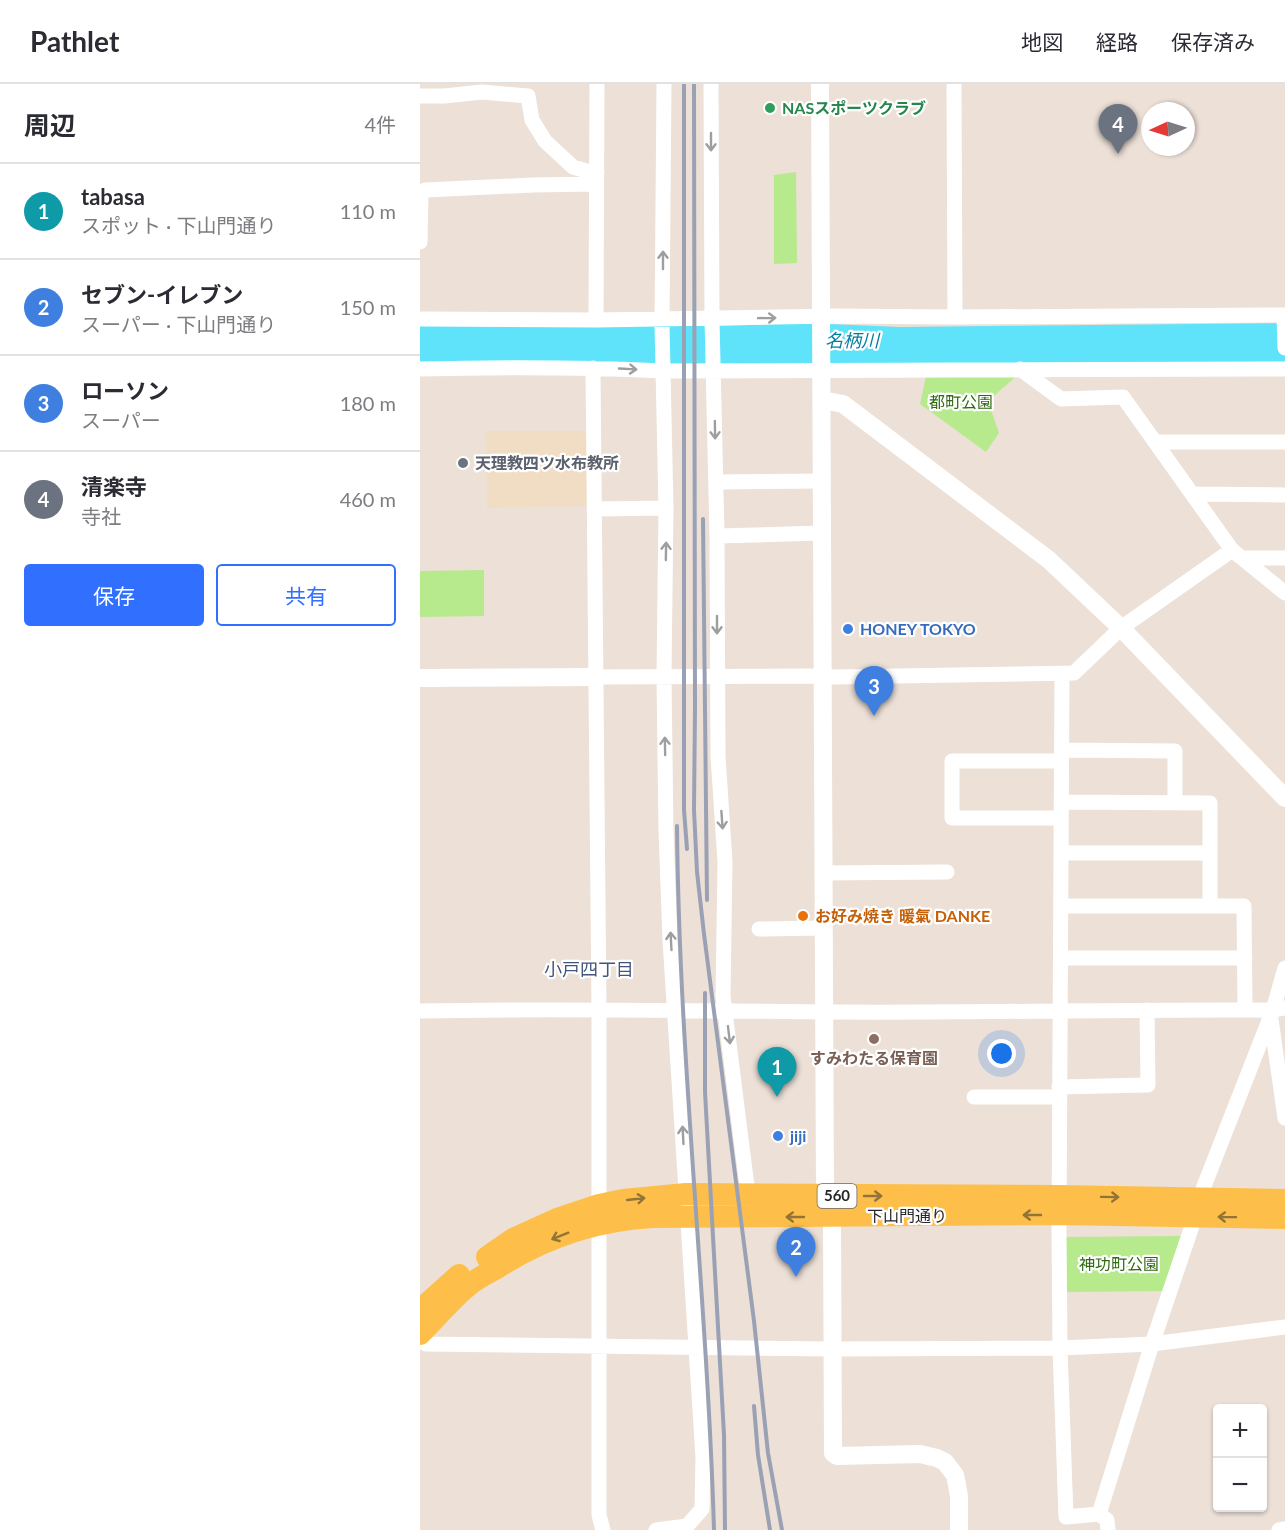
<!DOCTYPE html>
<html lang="ja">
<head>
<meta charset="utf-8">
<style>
  body { margin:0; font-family:Lato,"Noto Sans JP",sans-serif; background:#f7f7f7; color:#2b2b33 }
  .controls { position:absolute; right:18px; bottom:18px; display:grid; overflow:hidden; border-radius:6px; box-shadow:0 2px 4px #0004 }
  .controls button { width:54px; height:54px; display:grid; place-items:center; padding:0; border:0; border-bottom:2px solid #e1e1e2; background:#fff; color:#2b2b33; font:30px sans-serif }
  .compass { position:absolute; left:721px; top:18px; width:54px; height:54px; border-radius:50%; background:#fff; box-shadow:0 2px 4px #0004; rotate:266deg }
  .you { position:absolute; left:582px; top:970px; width:21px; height:21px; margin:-15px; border:4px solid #fff; border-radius:50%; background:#1a73e8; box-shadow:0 0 0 9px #1a73e833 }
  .badge { display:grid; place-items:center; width:39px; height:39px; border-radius:50%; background:#316fff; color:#fff; font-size:20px; font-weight:700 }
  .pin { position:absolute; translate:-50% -50px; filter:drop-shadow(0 2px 3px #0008) }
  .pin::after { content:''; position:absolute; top:32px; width:21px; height:18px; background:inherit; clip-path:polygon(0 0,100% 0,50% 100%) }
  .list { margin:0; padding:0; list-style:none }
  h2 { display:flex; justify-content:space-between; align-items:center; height:78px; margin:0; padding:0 24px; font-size:26px }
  h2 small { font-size:20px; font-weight:400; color:#7c7c81 }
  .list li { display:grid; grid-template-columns:39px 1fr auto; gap:18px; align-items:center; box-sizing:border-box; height:96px; padding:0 24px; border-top:2px solid #e1e1e2 }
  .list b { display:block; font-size:22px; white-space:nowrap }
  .list p { margin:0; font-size:20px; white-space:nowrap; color:#7c7c81 }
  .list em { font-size:20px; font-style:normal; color:#7c7c81 }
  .actions { display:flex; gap:12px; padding:18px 24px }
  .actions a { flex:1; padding:14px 0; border:2px solid #316fff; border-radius:6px; text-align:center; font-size:21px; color:#316fff }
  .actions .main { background:#316fff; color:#fff }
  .map { position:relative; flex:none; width:865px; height:1446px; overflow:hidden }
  header { display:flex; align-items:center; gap:36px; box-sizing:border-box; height:84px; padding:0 30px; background:#fff; border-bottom:2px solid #e1e1e2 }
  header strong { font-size:28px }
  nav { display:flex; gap:33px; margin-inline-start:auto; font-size:21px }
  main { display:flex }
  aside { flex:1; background:#fff }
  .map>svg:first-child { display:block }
  .education { fill:#f0ddc4 }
  .green { fill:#b7e98d }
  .water { fill:#5ee3fa }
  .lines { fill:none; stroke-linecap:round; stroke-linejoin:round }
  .minor { stroke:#fff; stroke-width:15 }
  .tertiary { stroke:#fff; stroke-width:18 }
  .primary { stroke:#febf4a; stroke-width:22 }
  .rail { stroke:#9aa1b4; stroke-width:4 }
  .oneway { stroke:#9e9e9e }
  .oneway2 { stroke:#927338 }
  .leisure-dot { fill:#2e9e5b; stroke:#fff; stroke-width:2 }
  .worship-dot { fill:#6b7280; stroke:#fff; stroke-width:2 }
  .shop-dot { fill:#3f7fe0; stroke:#fff; stroke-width:2 }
  .food-dot { fill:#e8710a; stroke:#fff; stroke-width:2 }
  .education-dot { fill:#8d6e63; stroke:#fff; stroke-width:2 }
  .labels { text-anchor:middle; stroke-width:4.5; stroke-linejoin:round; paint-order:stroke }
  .shield { fill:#fff; stroke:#686868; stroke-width:1.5 }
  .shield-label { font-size:15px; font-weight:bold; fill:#272727 }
  .leisure-label { font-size:16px; font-weight:bold; fill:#27864d; stroke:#fff; text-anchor:start }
  .park-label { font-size:16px; fill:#2f6a12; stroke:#fff }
  .worship-label { font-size:16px; font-weight:bold; fill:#5b616d; stroke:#fff; text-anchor:start }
  .shop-label { font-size:16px; font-weight:bold; fill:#366cbe; stroke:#fff; text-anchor:start }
  .food-label { font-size:16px; font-weight:bold; fill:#c56008; stroke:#fff; text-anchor:start }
  .education-label { font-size:16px; font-weight:bold; fill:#785e54; stroke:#fff }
  .street-label { font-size:16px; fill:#272727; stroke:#fff }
  .water-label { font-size:18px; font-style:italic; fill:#007ea2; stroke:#fff }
  .neighbourhood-label { font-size:18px; fill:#44557c; stroke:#fff }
</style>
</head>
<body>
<header>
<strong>Pathlet</strong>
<nav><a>地図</a><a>経路</a><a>保存済み</a></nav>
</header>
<main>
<aside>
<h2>周辺<small>4件</small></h2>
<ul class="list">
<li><span class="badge" style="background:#0f9aa8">1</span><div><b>tabasa</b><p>スポット · 下山門通り</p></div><em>110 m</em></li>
<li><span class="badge" style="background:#3f7fe0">2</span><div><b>セブン-イレブン</b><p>スーパー · 下山門通り</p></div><em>150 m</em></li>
<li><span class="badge" style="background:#3f7fe0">3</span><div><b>ローソン</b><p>スーパー</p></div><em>180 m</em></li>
<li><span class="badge" style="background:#6b7280">4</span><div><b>清楽寺</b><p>寺社</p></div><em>460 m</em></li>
</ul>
<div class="actions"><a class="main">保存</a><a>共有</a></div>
</aside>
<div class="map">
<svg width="865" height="1446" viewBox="0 0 865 1446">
  <rect width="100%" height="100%" fill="#ece0d7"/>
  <!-- education -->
  <path class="education" d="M 66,347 L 170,347 L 170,422 L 67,424 Z"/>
  <!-- green -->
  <path class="green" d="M 376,88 L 377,179 L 354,180 L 354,91 Z
    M 600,289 L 568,317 L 579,349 L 566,368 L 500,320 L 506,293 Z
    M 64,486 L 64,532 L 0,533 L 0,487 Z
    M 763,1152 L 743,1207 L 646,1208 L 645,1153 Z"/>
  <!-- water -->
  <path class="water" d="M 384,239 L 480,243 L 865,239 L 865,281 L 0,280 L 0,242 L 300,242 Z"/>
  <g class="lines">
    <!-- minor -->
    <path class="minor" d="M 291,0 L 292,235 L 297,452 L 298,672 L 305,778 L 303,912 L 328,1110
      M 534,0 L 535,233
      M 0,12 L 24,12 L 62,8 L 108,12 L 112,36 L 125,57 L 153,83 L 170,88 L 177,88
      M 0,158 L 1,110 L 5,106 L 113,101 L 176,100
      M 864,231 L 865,264
      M 0,235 L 176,236 L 415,232 L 535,233 L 865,231
      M 176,236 L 177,0
      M 173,284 L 179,926 L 179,1121
      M 0,285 C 81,283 162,283 243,287 L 865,285
      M 600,285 L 641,315 L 703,313 L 812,466 L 865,509
      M 736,358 L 865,358
      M 296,398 L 402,397
      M 772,410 L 865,411
      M 175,425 L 246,424
      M 297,452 L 402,449
      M 822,474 L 865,474
      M 642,590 L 639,1145 L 640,1264 L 646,1433 L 679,1430
      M 175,593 L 391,592 L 414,593 L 654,589 L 701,544 L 812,466
      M 642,666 L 755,667 L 755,719
      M 641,677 L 532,677 L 532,734 L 641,734
      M 641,718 L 790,719 L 790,821
      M 641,769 L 790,769
      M 403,789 L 527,788
      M 641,822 L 824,822 L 825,926
      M 339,845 L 404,844
      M 641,874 L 825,874
      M 0,927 C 139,924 278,927 417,928 C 563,929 708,925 853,926 L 865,924
      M 851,935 L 865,1034
      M 639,1003 L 728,1001 L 727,926
      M 554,1013 L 639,1013
      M 779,1115 L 853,926 L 865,884
      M 179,1139 L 179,1431 L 183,1446
      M 0,1256 L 6,1260 L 411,1265 L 640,1264 L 732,1260 L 865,1243
      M 236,1446 L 267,1442 L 282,1425 L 283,1373 L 250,856 L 246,748 L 244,593 L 246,424 L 242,240 L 244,0
      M 688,1446 L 687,1436 L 679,1430 L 732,1260 L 771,1145 L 773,1133
      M 859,1446 L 865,1445"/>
    <!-- tertiary -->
    <path class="tertiary" d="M 400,0 L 405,1112 L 412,1132 L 413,1369 L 417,1372 L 500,1370 L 517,1374 L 525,1378 L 535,1391 L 537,1401 L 539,1412 L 539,1446
      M 402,316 L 423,320 L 629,476 L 701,544 L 865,714
      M 0,594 L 175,593"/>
    <!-- primary -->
    <path class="primary" d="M 67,1173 L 93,1155 L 137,1135 L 179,1121 L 203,1116 L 266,1110 L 639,1112 L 865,1116
      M 0,1226 L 39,1191
      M 0,1250 C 16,1234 32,1215 49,1201 C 58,1194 68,1189 77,1184 C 125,1153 176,1136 233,1133 L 639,1130 L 865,1134"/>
    <!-- rail -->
    <path class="rail" d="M 264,0 L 264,726 L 267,765
      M 274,0 L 275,624 L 274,726 L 277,788 L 284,850 L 334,1237 L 348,1369 L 362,1446
      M 283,435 L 287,816
      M 257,742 C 259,977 287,1211 294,1446
      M 285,909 L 285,1008 L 304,1351 L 305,1446
      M 334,1322 L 338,1371 L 350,1446"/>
  </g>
  <!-- one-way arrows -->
  <defs><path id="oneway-shaft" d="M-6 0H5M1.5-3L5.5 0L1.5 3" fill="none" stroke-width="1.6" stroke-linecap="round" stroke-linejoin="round" transform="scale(1.5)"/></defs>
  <g class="oneway">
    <use href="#oneway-shaft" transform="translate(291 58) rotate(90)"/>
    <use href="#oneway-shaft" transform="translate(243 176) rotate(-90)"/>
    <use href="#oneway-shaft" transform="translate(347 234) rotate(-1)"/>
    <use href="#oneway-shaft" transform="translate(208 285) rotate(3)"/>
    <use href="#oneway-shaft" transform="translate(295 346) rotate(89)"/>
    <use href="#oneway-shaft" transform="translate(246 467) rotate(-89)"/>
    <use href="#oneway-shaft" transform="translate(297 541) rotate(90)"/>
    <use href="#oneway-shaft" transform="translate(245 662) rotate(-91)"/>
    <use href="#oneway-shaft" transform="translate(302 736) rotate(86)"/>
    <use href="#oneway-shaft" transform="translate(251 857) rotate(-93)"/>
    <use href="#oneway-shaft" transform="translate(309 951) rotate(83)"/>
    <use href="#oneway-shaft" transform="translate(263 1051) rotate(-93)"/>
  </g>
  <g class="oneway2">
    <use href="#oneway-shaft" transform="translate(453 1112)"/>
    <use href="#oneway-shaft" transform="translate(690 1113) rotate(1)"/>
    <use href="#oneway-shaft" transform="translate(216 1115) rotate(-6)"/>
    <use href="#oneway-shaft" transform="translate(612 1131) rotate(180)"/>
    <use href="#oneway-shaft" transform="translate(375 1133) rotate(180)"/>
    <use href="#oneway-shaft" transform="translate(807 1133) rotate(-179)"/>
    <use href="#oneway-shaft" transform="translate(140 1152) rotate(158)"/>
  </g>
  <!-- markers -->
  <circle class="leisure-dot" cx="350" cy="24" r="6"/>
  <circle class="worship-dot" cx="43" cy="379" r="6"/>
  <g class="shop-dot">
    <circle cx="428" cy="545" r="6"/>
    <circle cx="358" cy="1052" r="6"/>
  </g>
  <circle class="food-dot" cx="383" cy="832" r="6"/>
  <circle class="education-dot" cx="454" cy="955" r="6"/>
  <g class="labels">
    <!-- shield labels -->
    <rect class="shield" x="397.5" y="1100" width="39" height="24" rx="4.5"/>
    <g class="shield-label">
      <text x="417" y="1117">560</text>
    </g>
    <!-- leisure labels -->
    <g class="leisure-label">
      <text x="362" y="30">NASスポーツクラブ</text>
    </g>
    <!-- park labels -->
    <g class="park-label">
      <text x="541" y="324">都町公園</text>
      <text x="699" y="1186">神功町公園</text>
    </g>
    <!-- worship labels -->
    <g class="worship-label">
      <text x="55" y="385">天理教四ツ水布教所</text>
    </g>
    <!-- shop labels -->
    <g class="shop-label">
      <text x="440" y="551">HONEY TOKYO</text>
      <text x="370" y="1058">jiji</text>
    </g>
    <!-- food labels -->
    <g class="food-label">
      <text x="395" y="838">お好み焼き 暖氣 DANKE</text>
    </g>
    <!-- education labels -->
    <g class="education-label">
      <text x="454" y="980">すみわたる保育園</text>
    </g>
    <!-- street labels -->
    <g class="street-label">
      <text x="487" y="1138">下山門通り</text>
    </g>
    <!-- water labels -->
    <g class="water-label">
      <text x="432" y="263">名柄川</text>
    </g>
    <!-- neighbourhood labels -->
    <g class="neighbourhood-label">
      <text x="169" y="892">小戸四丁目</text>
    </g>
  </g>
</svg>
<div class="controls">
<button>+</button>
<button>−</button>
</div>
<svg class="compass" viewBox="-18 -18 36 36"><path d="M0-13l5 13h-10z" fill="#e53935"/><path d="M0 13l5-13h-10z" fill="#7c7c81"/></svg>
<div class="you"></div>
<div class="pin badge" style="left:357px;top:1013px;background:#0f9aa8">1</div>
<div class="pin badge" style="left:376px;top:1193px;background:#3f7fe0">2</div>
<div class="pin badge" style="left:454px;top:632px;background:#3f7fe0">3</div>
<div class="pin badge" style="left:698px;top:70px;background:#6b7280">4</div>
</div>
</main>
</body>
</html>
